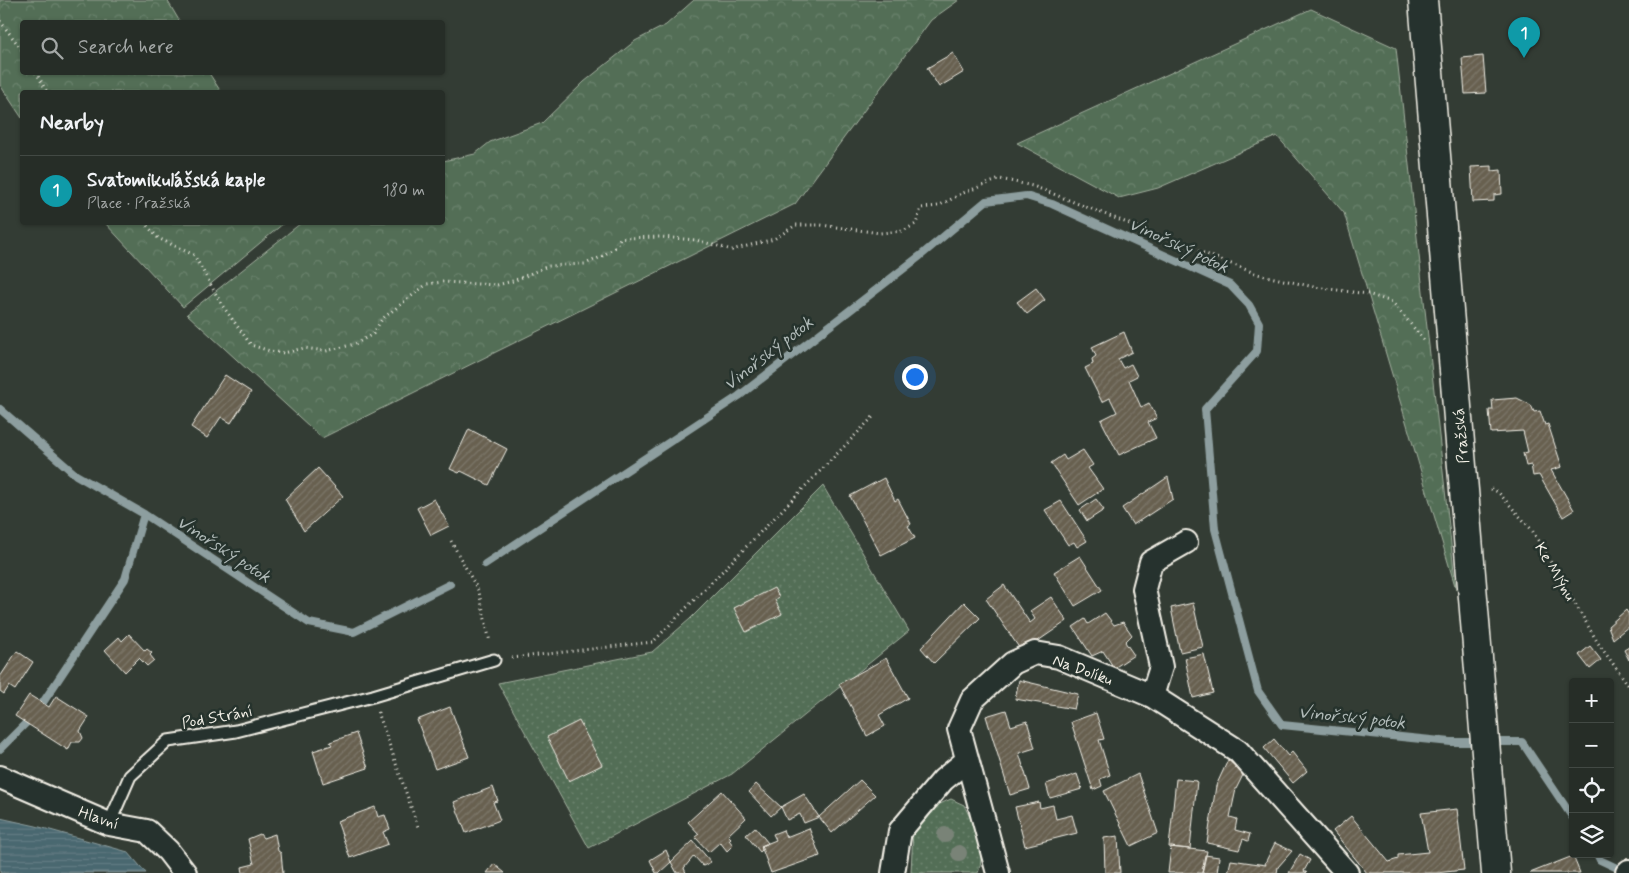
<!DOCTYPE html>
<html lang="en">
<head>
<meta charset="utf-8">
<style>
  body { margin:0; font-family:Mynerve,sans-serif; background:#323933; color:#f1f3f6 }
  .controls { position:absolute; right:15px; bottom:15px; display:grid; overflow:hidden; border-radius:5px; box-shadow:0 1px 4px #0004 }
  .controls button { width:45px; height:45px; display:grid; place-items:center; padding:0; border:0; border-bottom:1px solid #424944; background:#262d27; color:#f1f3f6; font:25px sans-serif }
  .you { position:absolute; left:914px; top:376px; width:18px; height:18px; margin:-12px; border:4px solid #fff; border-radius:50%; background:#1a73e8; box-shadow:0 0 0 8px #1a73e833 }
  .badge { display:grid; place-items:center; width:32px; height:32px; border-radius:50%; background:#8abfa5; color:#fff; font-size:16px; font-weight:700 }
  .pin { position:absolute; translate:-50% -41px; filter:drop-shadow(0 1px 2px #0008) }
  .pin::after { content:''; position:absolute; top:26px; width:18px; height:15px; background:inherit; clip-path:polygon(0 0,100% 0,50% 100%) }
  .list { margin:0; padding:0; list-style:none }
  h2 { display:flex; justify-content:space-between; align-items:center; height:65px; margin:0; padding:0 20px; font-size:21px }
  h2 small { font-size:16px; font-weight:400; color:#a4a8a7 }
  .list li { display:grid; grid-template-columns:32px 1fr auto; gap:15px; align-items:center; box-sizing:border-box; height:70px; padding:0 20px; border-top:1px solid #424944 }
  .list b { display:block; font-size:19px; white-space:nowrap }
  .list p { margin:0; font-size:16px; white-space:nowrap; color:#a4a8a7 }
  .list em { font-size:16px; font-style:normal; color:#a4a8a7 }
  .icon { flex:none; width:28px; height:28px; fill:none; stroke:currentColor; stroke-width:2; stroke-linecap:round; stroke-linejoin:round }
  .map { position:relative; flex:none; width:1629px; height:873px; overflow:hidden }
  .search { position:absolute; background:#262d27; box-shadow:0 1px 4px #0004; left:20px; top:20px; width:425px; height:55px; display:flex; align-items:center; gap:12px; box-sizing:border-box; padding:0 18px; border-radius:5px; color:#a4a8a7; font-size:19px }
  .panel { position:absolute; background:#262d27; box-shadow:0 1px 4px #0004; left:20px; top:90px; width:425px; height:135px; border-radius:5px }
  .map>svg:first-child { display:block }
  .grass { fill:url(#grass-dots); stroke:#a3b09f }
  .forest { fill:url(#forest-crowns); stroke:#a3b09f }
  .water { fill:url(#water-rules); stroke:#8d9e9f }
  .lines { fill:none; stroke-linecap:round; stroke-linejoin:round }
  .stream { stroke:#8d9e9f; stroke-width:8 }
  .building { fill:url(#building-hatch); stroke:#f4f1e8 }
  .lane-casing { stroke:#f4f1e8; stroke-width:15 }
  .street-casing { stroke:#f4f1e8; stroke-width:26 }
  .secondary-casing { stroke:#f4f1e8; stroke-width:31 }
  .path { stroke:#f4f1e8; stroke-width:3; stroke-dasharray:1 4; stroke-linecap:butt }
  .lane { stroke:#26332d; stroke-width:11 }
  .street { stroke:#26332d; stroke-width:22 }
  .secondary { stroke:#26332d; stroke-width:28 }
  .tree { fill:#798377 }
  .labels { text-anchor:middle; stroke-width:5; stroke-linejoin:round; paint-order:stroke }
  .street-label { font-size:16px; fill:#f4f1e8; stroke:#26332d }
  .water-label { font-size:18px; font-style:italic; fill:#b0bab8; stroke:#26332d }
</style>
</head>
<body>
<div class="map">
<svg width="1629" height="873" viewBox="0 0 1629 873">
  <defs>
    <pattern id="grass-dots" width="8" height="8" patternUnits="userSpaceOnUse" patternTransform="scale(1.25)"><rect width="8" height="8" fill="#526e56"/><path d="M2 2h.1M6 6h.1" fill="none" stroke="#6c836e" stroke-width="1.8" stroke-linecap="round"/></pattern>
    <pattern id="forest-crowns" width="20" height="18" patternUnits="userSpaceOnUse" patternTransform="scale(1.25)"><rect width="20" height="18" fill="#526e56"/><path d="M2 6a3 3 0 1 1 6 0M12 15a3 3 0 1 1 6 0" fill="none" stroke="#6c836e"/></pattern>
    <pattern id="water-rules" width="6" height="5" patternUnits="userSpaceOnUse" patternTransform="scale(1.25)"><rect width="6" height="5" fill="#49676f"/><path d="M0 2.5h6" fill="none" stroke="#647d84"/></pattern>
    <pattern id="building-hatch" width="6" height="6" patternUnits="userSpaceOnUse" patternTransform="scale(1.25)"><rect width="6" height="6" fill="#676050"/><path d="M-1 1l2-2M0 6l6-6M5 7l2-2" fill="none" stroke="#7d7769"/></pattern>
  </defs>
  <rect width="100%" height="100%" fill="#333c34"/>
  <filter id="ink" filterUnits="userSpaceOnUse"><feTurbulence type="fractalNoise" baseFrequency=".02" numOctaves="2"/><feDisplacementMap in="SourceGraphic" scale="10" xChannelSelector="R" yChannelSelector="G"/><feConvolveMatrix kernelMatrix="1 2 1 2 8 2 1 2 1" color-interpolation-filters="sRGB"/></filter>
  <g filter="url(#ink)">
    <!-- grass -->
    <path class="grass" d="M 823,486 L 909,631 L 732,774 L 589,848 L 498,683 L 652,652 L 690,619 Z
      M 951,799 L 964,805 C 974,826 987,849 978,873 L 911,873 L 913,830 L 933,807 Z"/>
    <!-- forest -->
    <path class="forest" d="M 0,0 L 167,0 L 180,22 L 22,22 L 22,72 L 209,73 L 221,92 L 22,92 L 22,118 L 0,85 Z
      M 694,0 L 959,0 L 931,20 L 795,204 L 322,438 L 187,314 L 301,223 L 442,222 L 443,161 L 475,154 L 490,142 L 542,123 L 584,82 L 635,41 L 666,25 Z
      M 1311,9 L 1396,48 L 1456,589 L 1344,213 L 1277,136 L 1158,188 L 1119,198 L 1017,143 Z
      M 105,223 L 284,223 L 183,307 Z"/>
    <!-- water -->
    <path class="water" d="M 0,818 L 36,826 L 128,852 L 146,873 L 0,873 Z"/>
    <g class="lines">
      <!-- stream -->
      <path class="stream" d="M 0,409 L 76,475 L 144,514 L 309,623 L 354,632 L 450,584
        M 485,564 L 739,396 L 920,256 L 986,201 L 1026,196 L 1052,204 L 1230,285 L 1249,305 L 1259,323 L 1257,351 L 1205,409 L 1215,529 L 1258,691 L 1282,725 L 1451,742 L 1522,742 L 1573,818
        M 0,749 L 36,713 L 125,579 L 144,514
        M 1597,854 L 1600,860 L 1617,868"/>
    </g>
    <!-- building -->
    <path class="building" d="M 953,53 L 964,72 L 939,87 L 927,68 Z
      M 1483,56 L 1486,93 L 1465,94 L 1462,58 Z
      M 1492,166 L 1492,171 L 1501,170 L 1502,194 L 1494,195 L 1494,201 L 1473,202 L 1471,167 Z
      M 1036,288 L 1045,300 L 1027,314 L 1017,302 Z
      M 1124,332 L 1132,352 L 1118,359 L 1123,368 L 1131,364 L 1137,376 L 1129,380 L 1141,407 L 1149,403 L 1157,418 L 1148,422 L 1156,438 L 1119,455 L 1101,420 L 1117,412 L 1110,398 L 1102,402 L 1085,368 L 1093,364 L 1092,359 L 1096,356 L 1092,347 Z
      M 225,375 L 251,392 L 231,423 L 221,417 L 207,438 L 191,427 Z
      M 1517,398 L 1531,405 L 1534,412 L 1540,411 L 1545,425 L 1548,424 L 1562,467 L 1551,470 L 1574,510 L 1563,517 L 1539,475 L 1533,476 L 1531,465 L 1526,466 L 1523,453 L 1528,452 L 1523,431 L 1491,433 L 1489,410 L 1493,410 L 1492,400 Z
      M 469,429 L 507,449 L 489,485 L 461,471 L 459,473 L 450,469 Z
      M 1083,450 L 1093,465 L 1088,468 L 1103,489 L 1079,505 L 1051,463 L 1063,455 L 1066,460 Z
      M 318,468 L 343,496 L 304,531 L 285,499 Z
      M 1168,477 L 1173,499 L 1133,525 L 1122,508 Z
      M 884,478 L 895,501 L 898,499 L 911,524 L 908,526 L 915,538 L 881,555 L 850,496 Z
      M 434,499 L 449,526 L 431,535 L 417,508 Z
      M 1096,499 L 1104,510 L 1087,521 L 1080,510 Z
      M 1061,501 L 1087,541 L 1077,547 L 1074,542 L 1068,545 L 1045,510 Z
      M 1080,556 L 1102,590 L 1075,606 L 1054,572 Z
      M 1004,585 L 1030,623 L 1035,619 L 1030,611 L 1051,597 L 1067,621 L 1022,652 L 986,599 Z
      M 774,588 L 779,597 L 775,600 L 782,614 L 746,632 L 734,608 Z
      M 964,602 L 980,618 L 934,663 L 921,648 Z
      M 1193,603 L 1203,647 L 1180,652 L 1171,608 Z
      M 1626,610 L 1629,615 L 1629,626 L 1613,639 L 1608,626 Z
      M 1105,613 L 1114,625 L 1123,622 L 1132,635 L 1125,642 L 1134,655 L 1114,668 L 1103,651 L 1092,656 L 1073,627 L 1085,619 L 1088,624 Z
      M 129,634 L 145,651 L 147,649 L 152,653 L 150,655 L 154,660 L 147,666 L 139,658 L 125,672 L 105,650 L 119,637 L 122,641 Z
      M 1590,646 L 1601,660 L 1590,669 L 1579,655 Z
      M 1629,647 L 1629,660 L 1624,650 Z
      M 17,651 L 33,662 L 15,690 L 9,686 L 4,694 L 0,691 L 0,677 Z
      M 1204,654 L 1213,693 L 1193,698 L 1185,658 Z
      M 886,658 L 908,698 L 879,715 L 885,726 L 867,736 L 839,684 Z
      M 1019,680 L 1078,694 L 1074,709 L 1015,699 Z
      M 29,695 L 49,707 L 56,696 L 89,717 L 80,731 L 83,738 L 80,742 L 72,742 L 68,750 L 15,716 Z
      M 450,707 L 469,757 L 435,769 L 417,720 Z
      M 1006,710 L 1011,726 L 1027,721 L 1035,748 L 1019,753 L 1030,789 L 1010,795 L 986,716 Z
      M 1096,713 L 1104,739 L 1099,740 L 1110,775 L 1100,779 L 1102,786 L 1093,790 L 1071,722 Z
      M 579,721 L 602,765 L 569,781 L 547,737 Z
      M 356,733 L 368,768 L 323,783 L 313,751 L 332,745 L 330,742 Z
      M 1274,739 L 1288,756 L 1292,752 L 1307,771 L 1293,783 L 1264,748 Z
      M 1228,760 L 1244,773 L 1236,789 L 1230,817 L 1237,819 L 1235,830 L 1250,834 L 1248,841 L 1243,839 L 1239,850 L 1207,843 L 1216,786 Z
      M 1077,774 L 1082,789 L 1050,798 L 1046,784 Z
      M 1138,774 L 1158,833 L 1131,846 L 1104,791 Z
      M 1176,779 L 1197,781 L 1190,849 L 1169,847 Z
      M 860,780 L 875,795 L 832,833 L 819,817 Z
      M 756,784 L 781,807 L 771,816 L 749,792 Z
      M 493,787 L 498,801 L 493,802 L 500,820 L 466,833 L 454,802 Z
      M 722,791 L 746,818 L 728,835 L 731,838 L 729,840 L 733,845 L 727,851 L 720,842 L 709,852 L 695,837 L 699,834 L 688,822 Z
      M 804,794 L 819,817 L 804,823 L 800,814 L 787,820 L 781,807 Z
      M 1039,802 L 1040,808 L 1053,805 L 1056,819 L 1072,815 L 1077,833 L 1025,846 L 1015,807 Z
      M 375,807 L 378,817 L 385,815 L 390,829 L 383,832 L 388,844 L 350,858 L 337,821 Z
      M 1457,809 L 1464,870 L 1436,873 L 1367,873 L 1333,831 L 1351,816 L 1389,862 L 1398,859 L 1398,855 L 1428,852 L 1421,813 Z
      M 755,827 L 768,843 L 761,846 L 762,850 L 760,852 L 746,835 Z
      M 809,828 L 820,856 L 771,873 L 761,846 L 776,840 L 773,834 L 783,830 L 786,837 Z
      M 260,834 L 263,838 L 275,834 L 278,851 L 281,853 L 283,873 L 243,873 L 242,867 L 254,864 L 248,839 Z
      M 1118,836 L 1120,873 L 1105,873 L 1104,838 Z
      M 693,841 L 711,862 L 703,866 L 694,856 L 684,868 L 686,873 L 677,873 L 671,862 Z
      M 1275,843 L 1292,851 L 1278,867 L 1277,873 L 1228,873 L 1231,860 L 1266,865 L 1265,863 Z
      M 1171,847 L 1207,851 L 1202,873 L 1168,873 Z
      M 666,850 L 671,862 L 659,873 L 656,873 L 650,860 Z
      M 1300,854 L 1310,860 L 1304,871 L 1307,873 L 1289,873 Z
      M 1205,855 L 1219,857 L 1217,873 L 1202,873 Z
      M 1573,856 L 1580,873 L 1530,873 Z
      M 494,864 L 505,873 L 487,873 Z"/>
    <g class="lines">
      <defs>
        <path id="lane" d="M 109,824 L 130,776 L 168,741 L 236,731 L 373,696 L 494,660"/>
        <path id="street" d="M 1152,696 L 1161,667 L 1144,589 L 1151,562 L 1186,542
          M 0,777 L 109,824 L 147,831 L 168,851 L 185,873
          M 893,873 L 900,831 L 943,780 L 966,761
          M 998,873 L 959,729 L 972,700 L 1013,663 L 1035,653 L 1059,657 L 1152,696 L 1238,751 L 1347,873
          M 1627,873 L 1629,871"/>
        <path id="secondary" d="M 1423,0 L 1496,873"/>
      </defs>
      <!-- lane casing -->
      <use href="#lane" class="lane-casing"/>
      <!-- street casing -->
      <use href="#street" class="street-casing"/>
      <!-- secondary casing -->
      <use href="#secondary" class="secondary-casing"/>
      <!-- path -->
      <path class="path" d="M 0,21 L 22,50
        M 36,72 L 47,92
        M 144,222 L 158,238 L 194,255 L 222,305 L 251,345 L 270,351 L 284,353 L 304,348 L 326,351 L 355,344 L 373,334 L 382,319 L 427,284 L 443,282 L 497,285 L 513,281 L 548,266 L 585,264 L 601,257 L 616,247 L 620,238 L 661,237 L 696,240 L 732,250 L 774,239 L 796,225 L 821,225 L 880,233 L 903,231 L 916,224 L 921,208 L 938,206 L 963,193 L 1000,179 L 1033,186 L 1257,274 L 1314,287 L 1368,294 L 1392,302 L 1424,340
        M 1491,489 L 1498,492 L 1532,530 L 1598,643 L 1629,686
        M 451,541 L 479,592 L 490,642
        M 512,658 L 653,642 L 873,417
        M 378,712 L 418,827"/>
      <!-- lane -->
      <use href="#lane" class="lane"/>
      <!-- street -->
      <use href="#street" class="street"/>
      <!-- secondary -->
      <use href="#secondary" class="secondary"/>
    </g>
    <!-- trees -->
    <g class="tree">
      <circle cx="945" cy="835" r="8"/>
      <circle cx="959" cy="853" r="8"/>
    </g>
  </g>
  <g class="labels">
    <!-- street labels -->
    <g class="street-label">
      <text transform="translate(1460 436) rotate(-95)" y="6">Pražská</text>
      <text transform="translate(1556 571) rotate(59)" y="6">Ke Mlýnu</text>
      <text transform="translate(1083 669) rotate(20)" y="6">Na Dolíku</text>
      <text transform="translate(217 716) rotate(-10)" y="6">Pod Strání</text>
      <text transform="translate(99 817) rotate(19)" y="6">Hlavní</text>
    </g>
    <!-- water labels -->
    <g class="water-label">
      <text transform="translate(1179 245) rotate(25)" y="6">Vinořský potok</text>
      <text transform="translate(768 353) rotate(-38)" y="6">Vinořský potok</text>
      <text transform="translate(224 549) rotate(33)" y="6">Vinořský potok</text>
      <text transform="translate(1352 717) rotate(6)" y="6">Vinořský potok</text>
    </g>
  </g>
</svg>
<div class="controls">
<button>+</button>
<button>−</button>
<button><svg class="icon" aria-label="locate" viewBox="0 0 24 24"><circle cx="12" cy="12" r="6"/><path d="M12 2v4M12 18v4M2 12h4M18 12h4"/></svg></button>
<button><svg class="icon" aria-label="layers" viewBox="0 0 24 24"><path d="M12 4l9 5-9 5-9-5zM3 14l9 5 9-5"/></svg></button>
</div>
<div class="you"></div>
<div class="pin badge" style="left:1524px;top:58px;background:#0f9aa8">1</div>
<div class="search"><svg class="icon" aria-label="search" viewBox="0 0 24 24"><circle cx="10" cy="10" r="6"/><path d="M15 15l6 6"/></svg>Search here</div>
<section class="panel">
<h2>Nearby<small></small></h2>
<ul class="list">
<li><span class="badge" style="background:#0f9aa8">1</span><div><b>Svatomikulášská kaple</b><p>Place · Pražská</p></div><em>180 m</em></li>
</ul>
</section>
</div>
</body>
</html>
